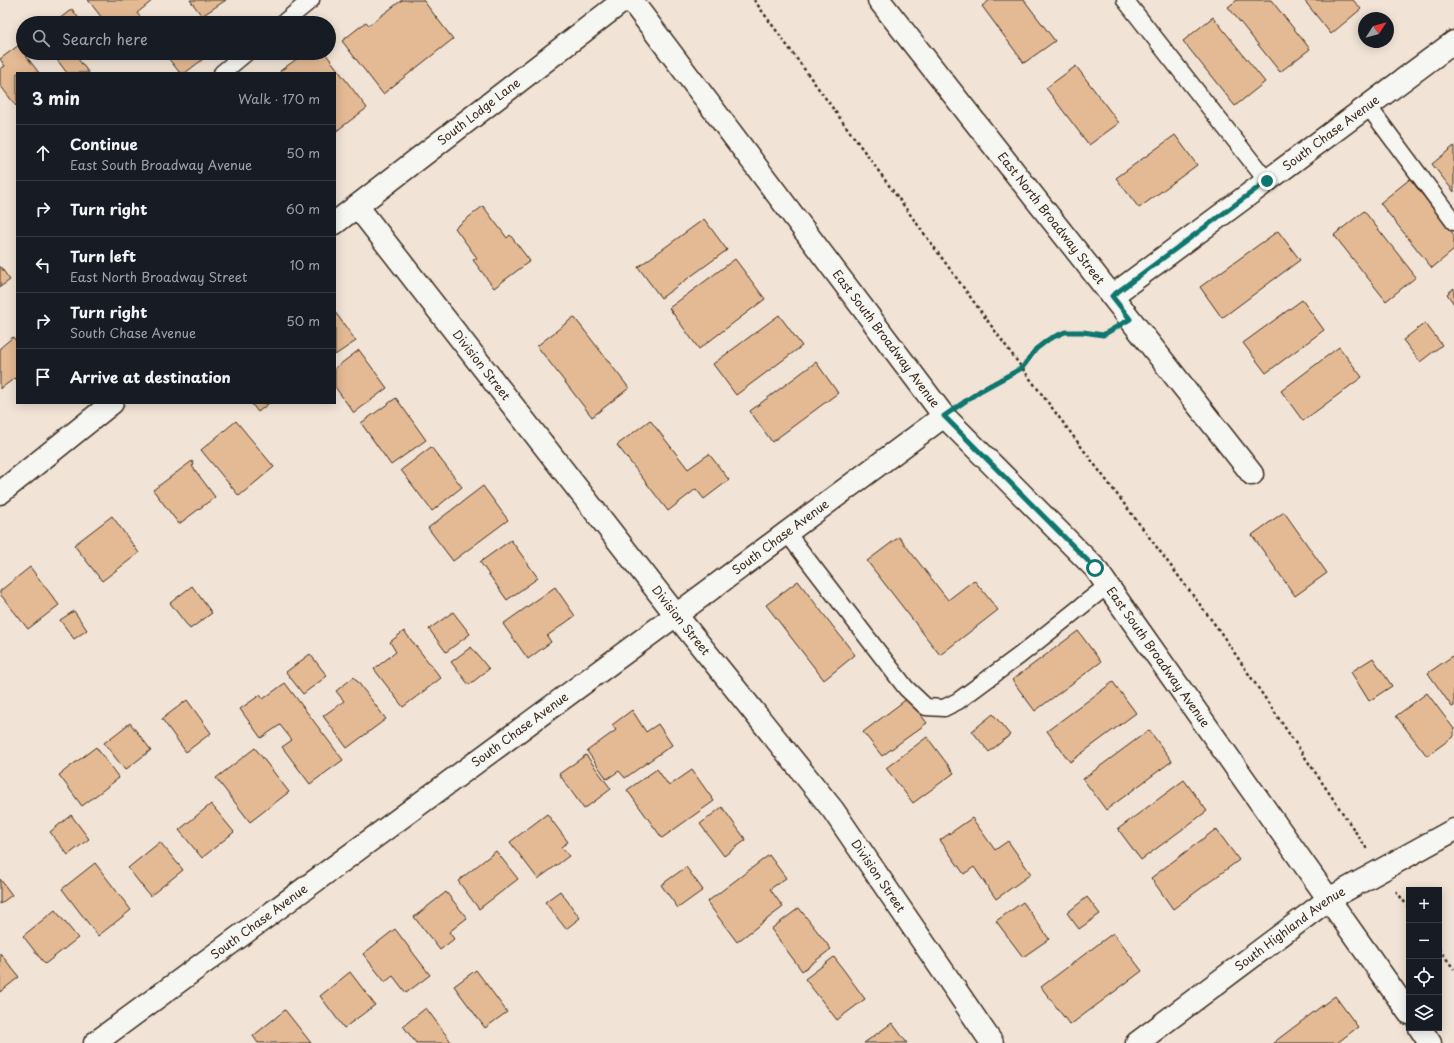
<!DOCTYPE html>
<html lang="en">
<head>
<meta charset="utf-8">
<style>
  body { margin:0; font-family:"Playpen Sans",sans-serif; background:#242831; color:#f1f3f6 }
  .controls { position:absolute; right:12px; bottom:12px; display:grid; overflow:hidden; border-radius:0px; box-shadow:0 2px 10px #0003 }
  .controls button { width:36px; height:36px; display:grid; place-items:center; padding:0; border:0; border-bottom:1px solid #363941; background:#171b24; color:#f1f3f6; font:20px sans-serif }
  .compass { position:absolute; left:1358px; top:12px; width:36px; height:36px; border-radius:50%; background:#171b24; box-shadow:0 2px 10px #0003; rotate:54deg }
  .stop { position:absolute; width:12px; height:12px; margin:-9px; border:3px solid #0f766e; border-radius:50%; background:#fff }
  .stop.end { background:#0f766e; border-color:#fff; box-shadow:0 1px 4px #0008 }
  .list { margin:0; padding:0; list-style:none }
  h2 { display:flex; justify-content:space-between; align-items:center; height:52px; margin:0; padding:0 16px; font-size:17px }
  h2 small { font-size:13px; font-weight:400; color:#9ea1a6 }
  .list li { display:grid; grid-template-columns:26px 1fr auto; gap:12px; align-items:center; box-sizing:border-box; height:56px; padding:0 16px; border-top:1px solid #363941 }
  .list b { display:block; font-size:15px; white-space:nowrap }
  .list p { margin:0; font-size:13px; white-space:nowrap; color:#9ea1a6 }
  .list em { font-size:13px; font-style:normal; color:#9ea1a6 }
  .icon { flex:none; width:22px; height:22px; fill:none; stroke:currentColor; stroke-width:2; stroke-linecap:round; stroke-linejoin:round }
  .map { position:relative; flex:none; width:1454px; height:1043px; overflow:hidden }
  .search { position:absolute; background:#171b24; box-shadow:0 2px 10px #0003; left:16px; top:16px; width:320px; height:44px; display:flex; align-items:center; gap:10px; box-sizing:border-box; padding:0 14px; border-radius:22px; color:#9ea1a6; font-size:15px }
  .panel { position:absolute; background:#171b24; box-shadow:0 2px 10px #0003; left:16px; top:72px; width:320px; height:332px; border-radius:0px }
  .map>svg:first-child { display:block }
  .building { fill:#e4ba94; stroke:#3b2a1e }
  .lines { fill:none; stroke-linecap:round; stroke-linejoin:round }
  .service-casing { stroke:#3b2a1e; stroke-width:19 }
  .minor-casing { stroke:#3b2a1e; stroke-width:25 }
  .path { stroke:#3b2a1e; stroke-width:2.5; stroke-dasharray:3 3; stroke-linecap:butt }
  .service { stroke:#f6f6f2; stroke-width:16 }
  .minor { stroke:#f6f6f2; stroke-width:22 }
  .route { stroke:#0f766e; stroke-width:5 }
  .labels { text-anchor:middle; stroke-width:4; stroke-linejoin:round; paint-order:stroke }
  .street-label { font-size:12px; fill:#3b2a1e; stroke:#f6f6f2 }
</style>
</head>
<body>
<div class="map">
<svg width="1454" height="1043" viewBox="0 0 1454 1043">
  <rect width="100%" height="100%" fill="#f1e4d6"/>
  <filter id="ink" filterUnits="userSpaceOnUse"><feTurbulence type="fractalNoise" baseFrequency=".025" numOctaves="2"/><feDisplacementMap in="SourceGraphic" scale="8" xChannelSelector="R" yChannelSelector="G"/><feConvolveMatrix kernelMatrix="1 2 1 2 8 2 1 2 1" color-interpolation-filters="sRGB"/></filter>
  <g filter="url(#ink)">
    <!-- building -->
    <path class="building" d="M 88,0 L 153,0 L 137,13 L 145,23 L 106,23 Z
      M 190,0 L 226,0 L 202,16 Z
      M 402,0 L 423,0 L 453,39 L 383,94 L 342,41 L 366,22 L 369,25 Z
      M 990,0 L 1024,0 L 1055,41 L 1024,63 L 982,6 Z
      M 1237,0 L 1271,0 L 1310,49 L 1280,72 L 1228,7 Z
      M 1304,0 L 1353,0 L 1361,9 L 1331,34 Z
      M 72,9 L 82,23 L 54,23 Z
      M 1213,17 L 1265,82 L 1235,106 L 1183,41 Z
      M 19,45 L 23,53 L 24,53 L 39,73 L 17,73 L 17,105 L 16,106 L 0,85 L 0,69 L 5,66 L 0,59 Z
      M 52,53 L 86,53 L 78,59 L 89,73 L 67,73 Z
      M 164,53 L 211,53 L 185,73 L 180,73 Z
      M 305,53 L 325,53 L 367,108 L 335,132 L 335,73 L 281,73 L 280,71 Z
      M 1076,66 L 1119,123 L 1089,145 L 1046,88 Z
      M 1175,135 L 1197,165 L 1139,208 L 1116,178 Z
      M 1454,146 L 1454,192 L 1432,164 Z
      M 1410,179 L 1454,235 L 1454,250 L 1432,268 L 1380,203 Z
      M 483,206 L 507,238 L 510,235 L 530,261 L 494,288 L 473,260 L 477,258 L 455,228 Z
      M 1364,211 L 1416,277 L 1386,301 L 1334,235 Z
      M 704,219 L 727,250 L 661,298 L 638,267 Z
      M 1278,231 L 1300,260 L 1222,318 L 1200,287 Z
      M 735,259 L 765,299 L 699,349 L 669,308 Z
      M 0,266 L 10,280 L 0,287 Z
      M 1454,288 L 1454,304 L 1447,294 Z
      M 1302,300 L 1324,330 L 1266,373 L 1243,343 Z
      M 335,312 L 356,341 L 335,355 Z
      M 779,315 L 802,346 L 736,395 L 713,364 Z
      M 574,317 L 629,388 L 592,417 L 537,346 Z
      M 1425,323 L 1442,345 L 1420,362 L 1403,340 Z
      M 13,337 L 17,342 L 17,380 L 15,378 L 0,389 L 0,348 Z
      M 1339,347 L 1362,377 L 1303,421 L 1281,391 Z
      M 359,350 L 387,388 L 354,413 L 335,387 L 335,368 Z
      M 816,362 L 838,393 L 772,442 L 750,411 Z
      M 396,398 L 426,440 L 391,465 L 361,423 Z
      M 251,403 L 269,403 L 258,412 Z
      M 650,420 L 688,469 L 709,454 L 729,480 L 704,499 L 696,489 L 668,511 L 617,445 Z
      M 236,421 L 274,467 L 239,496 L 201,450 Z
      M 431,447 L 462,487 L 432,511 L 401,470 Z
      M 192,461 L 194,465 L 192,466 L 215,497 L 179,524 L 153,490 Z
      M 483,486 L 508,520 L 453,561 L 428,528 Z
      M 1284,512 L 1327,573 L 1295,596 L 1252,535 Z
      M 112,516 L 139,553 L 102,581 L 74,545 Z
      M 899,537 L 948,600 L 974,580 L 998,610 L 940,655 L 867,561 Z
      M 511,540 L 538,578 L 507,600 L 480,562 Z
      M 30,567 L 59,605 L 28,629 L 0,594 L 0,591 Z
      M 798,581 L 855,655 L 824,680 L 766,605 Z
      M 192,586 L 212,613 L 190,629 L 170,603 Z
      M 555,587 L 575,616 L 547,636 L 551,642 L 528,659 L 503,624 Z
      M 74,611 L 87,630 L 74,639 L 60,620 Z
      M 453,612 L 470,634 L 446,652 L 429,629 Z
      M 404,631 L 441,678 L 403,707 L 374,669 L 396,652 L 390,642 Z
      M 1078,631 L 1101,662 L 1035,711 L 1012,680 Z
      M 471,647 L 489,669 L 469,685 L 451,662 Z
      M 310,654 L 327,676 L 303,694 L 286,672 Z
      M 1454,655 L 1454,706 L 1452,707 L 1428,673 Z
      M 1373,658 L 1392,686 L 1369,701 L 1351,672 Z
      M 354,677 L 386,719 L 347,748 L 323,716 L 344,701 L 336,691 Z
      M 1113,682 L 1136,713 L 1070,762 L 1047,731 Z
      M 285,683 L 343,760 L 310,784 L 282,747 L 292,740 L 280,725 L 261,738 L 240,709 L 260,695 L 263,699 Z
      M 1427,693 L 1454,729 L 1454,736 L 1427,756 L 1396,716 Z
      M 908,698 L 927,723 L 882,756 L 863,732 Z
      M 187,700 L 211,733 L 186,752 L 162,719 Z
      M 632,710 L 646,732 L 658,724 L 672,745 L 625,778 L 619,771 L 607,779 L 587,751 L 616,730 L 612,725 Z
      M 993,714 L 1010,735 L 989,752 L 972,731 Z
      M 130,723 L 151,750 L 125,770 L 104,743 Z
      M 1149,730 L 1172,761 L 1106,810 L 1083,779 Z
      M 927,737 L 954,773 L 913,803 L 886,768 Z
      M 96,747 L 119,778 L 82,806 L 59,775 Z
      M 255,748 L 289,792 L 250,822 L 216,778 Z
      M 586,755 L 611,789 L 584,809 L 559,774 Z
      M 657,769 L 669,786 L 692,770 L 714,801 L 662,838 L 627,790 Z
      M 1184,780 L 1207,811 L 1141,860 L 1118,829 Z
      M 211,804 L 234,832 L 202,858 L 179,830 Z
      M 722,807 L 746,840 L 724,856 L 700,824 Z
      M 547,814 L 568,842 L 561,847 L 569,856 L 538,879 L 510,842 Z
      M 71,815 L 89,839 L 68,855 L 50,832 Z
      M 972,818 L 995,850 L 1008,841 L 1031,874 L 996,899 L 974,867 L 964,874 L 940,840 Z
      M 1216,829 L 1239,860 L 1173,909 L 1151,878 Z
      M 160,842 L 183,870 L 150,896 L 128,868 Z
      M 496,851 L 518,879 L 479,909 L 458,881 Z
      M 769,855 L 786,878 L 770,889 L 783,907 L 737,942 L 707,902 Z
      M 95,863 L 131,910 L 98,936 L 62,889 Z
      M 686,867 L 703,890 L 678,908 L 661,885 Z
      M 0,879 L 12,895 L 0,904 Z
      M 560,891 L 580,918 L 566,929 L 545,902 Z
      M 446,892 L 467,918 L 449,932 L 454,939 L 440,950 L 414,917 Z
      M 1087,897 L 1100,914 L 1079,929 L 1067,913 Z
      M 1023,902 L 1049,939 L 1023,957 L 996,921 Z
      M 799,908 L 831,949 L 802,971 L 771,929 Z
      M 55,910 L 78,938 L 45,964 L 23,936 Z
      M 395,929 L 430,975 L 406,993 L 393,976 L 385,982 L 363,954 Z
      M 1113,933 L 1142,971 L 1070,1025 L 1041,987 Z
      M 0,953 L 19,977 L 0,992 Z
      M 834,957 L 865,999 L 837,1020 L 805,979 Z
      M 476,970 L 507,1012 L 485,1028 L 454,986 Z
      M 350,972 L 375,1005 L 344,1028 L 320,996 Z
      M 1335,996 L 1358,1027 L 1337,1043 L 1273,1043 Z
      M 426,1008 L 452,1043 L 416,1043 L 403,1026 Z
      M 285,1010 L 311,1043 L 258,1043 L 253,1036 Z
      M 892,1023 L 907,1043 L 864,1043 Z"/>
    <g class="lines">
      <defs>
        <path id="service" d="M 1125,0 L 1267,181
          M 283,23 L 311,0
          M 222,73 L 246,53
          M 1368,106 L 1454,222
          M 787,533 L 906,688 L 926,707 L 944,708 L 958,701 L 1019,656 L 1108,585"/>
        <g id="minor">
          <path id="s1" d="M 631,0 L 944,416 L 1095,568 L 1409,1013"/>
          <path id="s2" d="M 879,0 L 1252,474"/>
          <path id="s3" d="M 357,206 L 676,615 L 833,810 L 992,1043"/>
          <path id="s4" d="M 335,223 L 624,0"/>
          <path id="s5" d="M 1112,296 L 1454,42"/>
          <path d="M 0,493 L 112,403"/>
          <path d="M 1420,1028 L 1430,1043"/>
          <path id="s6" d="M 95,1043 L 676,615 L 944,416"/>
          <path id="s7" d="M 1137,1043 L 1329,899 L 1454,830"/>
        </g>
      </defs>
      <!-- service casing -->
      <use href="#service" class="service-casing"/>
      <!-- minor casing -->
      <use href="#minor" class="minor-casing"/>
      <!-- path -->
      <path class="path" d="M 754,0 L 1022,368 L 1219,630 L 1367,849
        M 964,402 L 979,391 L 1022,368 L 1036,349 L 1049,339 L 1065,332 L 1083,332 L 1103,335 L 1108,332
        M 1396,891 L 1409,908
        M 1439,949 L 1454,969"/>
      <!-- service -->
      <use href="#service" class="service"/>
      <!-- minor -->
      <use href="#minor" class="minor"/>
    </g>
  </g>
  <g class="lines" filter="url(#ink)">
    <!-- route -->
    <path class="route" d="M 1095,568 L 944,416 L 980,391 L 1022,368 L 1036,349 L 1049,339 L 1065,332 L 1083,332 L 1103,335 L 1130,319 L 1112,296 L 1267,181"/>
  </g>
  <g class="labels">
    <!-- street labels -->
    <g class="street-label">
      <text dy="4" stroke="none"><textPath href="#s4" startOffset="182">South Lodge Lane</textPath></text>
      <text dy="4" stroke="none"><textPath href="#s5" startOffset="273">South Chase Avenue</textPath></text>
      <text dy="4" stroke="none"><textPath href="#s2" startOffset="278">East North Broadway Street</textPath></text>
      <text dy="4" stroke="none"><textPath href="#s1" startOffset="424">East South Broadway Avenue</textPath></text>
      <text dy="4" stroke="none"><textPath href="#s3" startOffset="202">Division Street</textPath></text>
      <text dy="4" stroke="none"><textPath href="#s6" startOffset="852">South Chase Avenue</textPath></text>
      <text dy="4" stroke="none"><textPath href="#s3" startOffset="526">Division Street</textPath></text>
      <text dy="4" stroke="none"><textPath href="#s1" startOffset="844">East South Broadway Avenue</textPath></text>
      <text dy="4" stroke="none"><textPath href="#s6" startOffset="528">South Chase Avenue</textPath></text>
      <text dy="4" stroke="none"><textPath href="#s3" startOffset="849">Division Street</textPath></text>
      <text dy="4" stroke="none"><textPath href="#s6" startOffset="204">South Chase Avenue</textPath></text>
      <text dy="4" stroke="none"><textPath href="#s7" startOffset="191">South Highland Avenue</textPath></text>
    </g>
  </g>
</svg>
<div class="controls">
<button>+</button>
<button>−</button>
<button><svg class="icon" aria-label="locate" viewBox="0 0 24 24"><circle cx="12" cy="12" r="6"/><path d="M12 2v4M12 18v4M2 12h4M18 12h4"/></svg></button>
<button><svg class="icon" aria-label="layers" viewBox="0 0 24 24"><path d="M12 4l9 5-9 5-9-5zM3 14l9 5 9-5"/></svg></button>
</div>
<svg class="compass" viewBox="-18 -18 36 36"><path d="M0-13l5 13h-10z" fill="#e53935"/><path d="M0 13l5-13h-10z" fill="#9ea1a6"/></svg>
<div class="stop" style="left:1095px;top:568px"></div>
<div class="stop end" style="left:1267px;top:181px"></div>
<div class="search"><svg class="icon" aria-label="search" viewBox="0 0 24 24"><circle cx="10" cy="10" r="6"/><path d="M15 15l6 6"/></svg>Search here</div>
<section class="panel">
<h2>3 min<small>Walk · 170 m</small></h2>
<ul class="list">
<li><svg class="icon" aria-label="ahead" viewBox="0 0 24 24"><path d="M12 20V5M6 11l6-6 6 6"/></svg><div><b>Continue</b><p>East South Broadway Avenue</p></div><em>50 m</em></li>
<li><svg class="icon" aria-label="right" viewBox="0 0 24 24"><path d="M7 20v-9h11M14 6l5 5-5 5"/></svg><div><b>Turn right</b></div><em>60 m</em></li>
<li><svg class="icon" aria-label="left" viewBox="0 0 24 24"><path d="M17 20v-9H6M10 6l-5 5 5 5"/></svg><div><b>Turn left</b><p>East North Broadway Street</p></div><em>10 m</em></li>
<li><svg class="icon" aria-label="right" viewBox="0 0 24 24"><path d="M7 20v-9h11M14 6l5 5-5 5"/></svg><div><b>Turn right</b><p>South Chase Avenue</p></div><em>50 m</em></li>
<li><svg class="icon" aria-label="arrive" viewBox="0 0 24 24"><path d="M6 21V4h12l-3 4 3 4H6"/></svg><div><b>Arrive at destination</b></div></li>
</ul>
</section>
</div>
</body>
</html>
